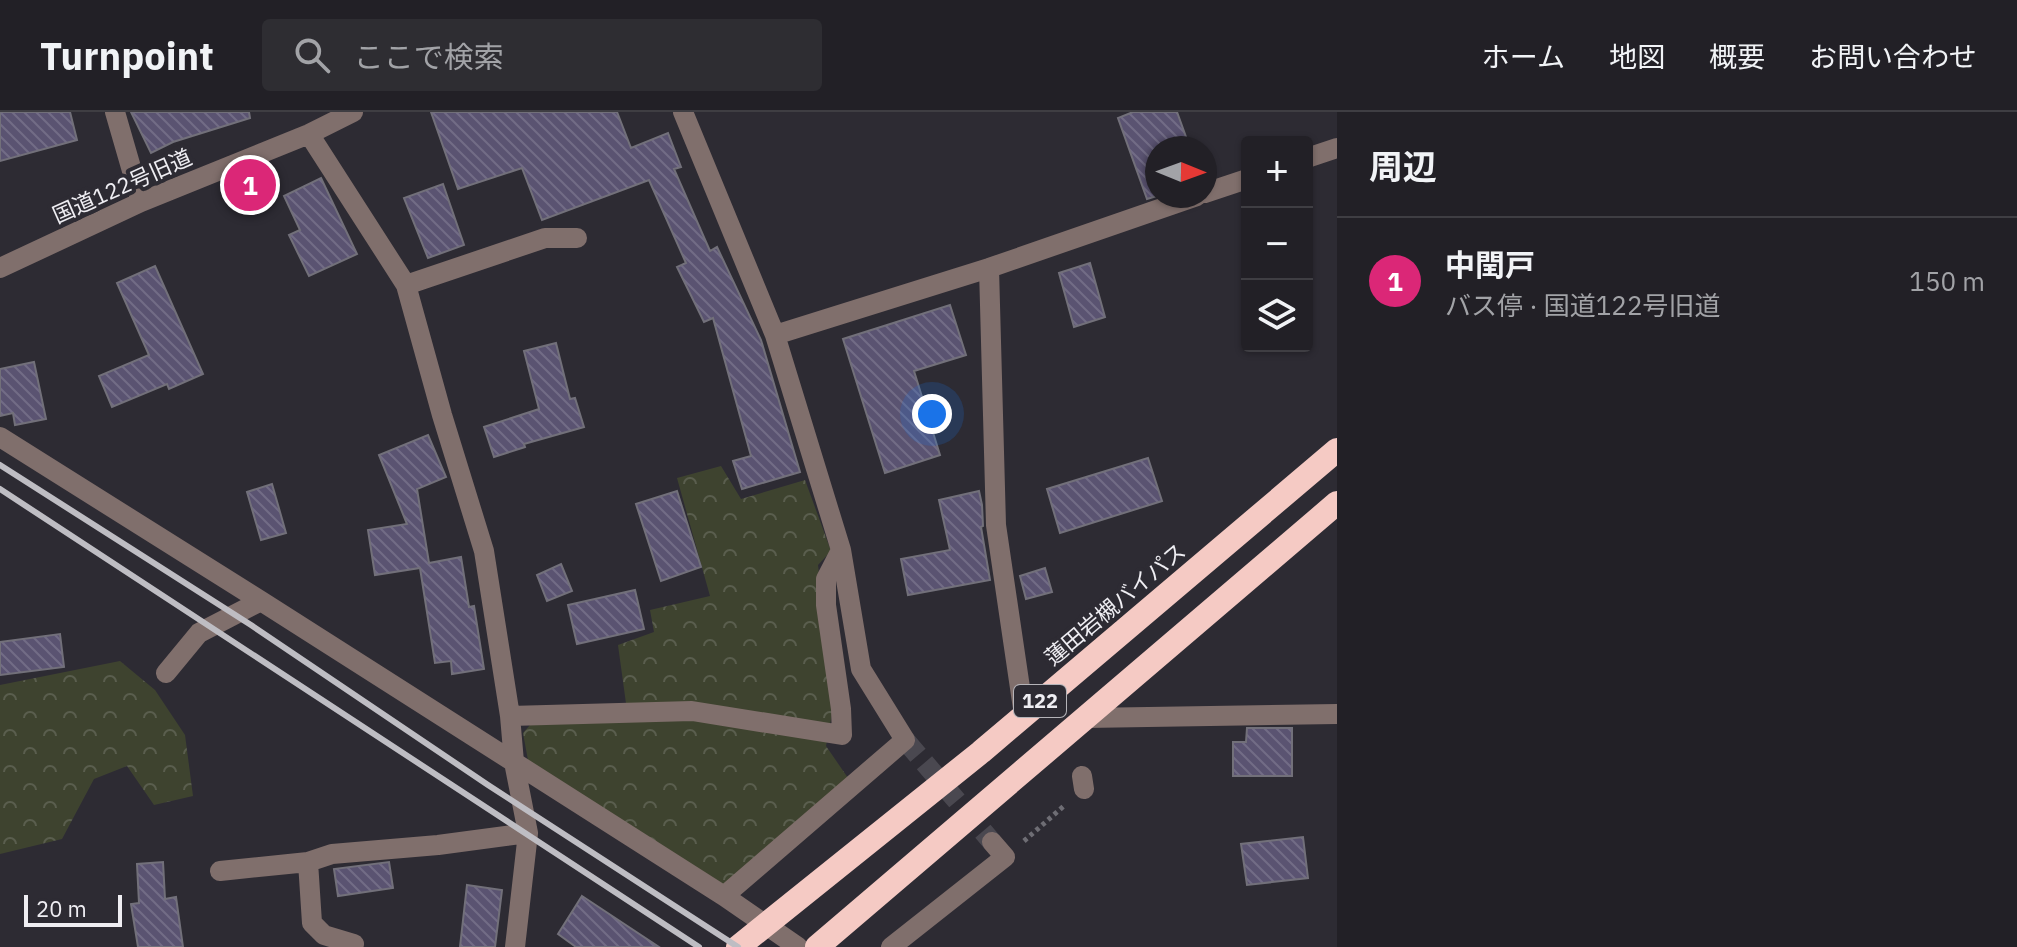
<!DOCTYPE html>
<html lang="ja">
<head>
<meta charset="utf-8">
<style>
  body { margin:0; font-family:"IBM Plex Sans","Noto Sans JP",sans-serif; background:#2e2d32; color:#f1f3f6 }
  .controls { position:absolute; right:24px; top:24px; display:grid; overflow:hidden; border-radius:8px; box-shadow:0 2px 6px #0004 }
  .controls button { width:72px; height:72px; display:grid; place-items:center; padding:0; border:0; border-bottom:2px solid #3f3e43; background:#222026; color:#f1f3f6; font:40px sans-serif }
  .compass { position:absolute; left:1145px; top:24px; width:72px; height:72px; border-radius:50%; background:#222026; box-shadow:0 2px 6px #0004; rotate:91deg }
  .scale { position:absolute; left:24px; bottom:20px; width:98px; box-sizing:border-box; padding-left:8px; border:4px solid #efeef3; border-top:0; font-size:22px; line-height:28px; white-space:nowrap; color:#efeef3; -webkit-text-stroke:6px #2d2b33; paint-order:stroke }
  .you { position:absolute; left:932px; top:302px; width:28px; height:28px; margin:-20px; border:6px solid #fff; border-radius:50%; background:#1a73e8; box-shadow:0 0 0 12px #1a73e833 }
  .badge { display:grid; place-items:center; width:52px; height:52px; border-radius:50%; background:#db2777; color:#fff; font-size:26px; font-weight:700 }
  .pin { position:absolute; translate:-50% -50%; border:4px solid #fff; box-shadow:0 2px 8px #0006 }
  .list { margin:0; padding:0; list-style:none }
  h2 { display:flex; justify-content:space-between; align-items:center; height:104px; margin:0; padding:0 32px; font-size:34px }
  h2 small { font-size:26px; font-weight:400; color:#a2a3a7 }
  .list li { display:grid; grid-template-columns:52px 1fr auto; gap:24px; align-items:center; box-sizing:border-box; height:128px; padding:0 32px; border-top:2px solid #3f3e43 }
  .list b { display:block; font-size:30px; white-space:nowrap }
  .list p { margin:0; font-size:26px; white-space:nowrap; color:#a2a3a7 }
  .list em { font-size:26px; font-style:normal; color:#a2a3a7 }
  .icon { flex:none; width:44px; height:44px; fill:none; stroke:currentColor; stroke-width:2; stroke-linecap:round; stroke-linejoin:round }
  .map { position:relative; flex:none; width:1337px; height:835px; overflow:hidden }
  header { display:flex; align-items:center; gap:48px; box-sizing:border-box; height:112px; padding:0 40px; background:#222026; border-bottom:2px solid #3f3e43 }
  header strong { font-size:38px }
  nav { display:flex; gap:44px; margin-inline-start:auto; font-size:28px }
  .search { width:560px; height:72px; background:#2e2d32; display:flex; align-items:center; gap:20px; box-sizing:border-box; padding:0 28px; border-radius:8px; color:#a2a3a7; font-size:30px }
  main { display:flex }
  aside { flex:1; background:#222026 }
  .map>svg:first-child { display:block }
  .forest { fill:url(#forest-crowns) }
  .building { fill:url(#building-back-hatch); stroke:#72707a; stroke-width:2 }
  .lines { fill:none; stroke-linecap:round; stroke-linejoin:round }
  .minor-tunnel { stroke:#4a4850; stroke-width:20; stroke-dasharray:20 10; stroke-linecap:butt }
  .path { stroke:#6e6d74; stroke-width:5; stroke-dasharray:4 4; stroke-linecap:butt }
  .minor { stroke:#806f6c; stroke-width:20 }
  .highway { stroke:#f5cac4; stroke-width:24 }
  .rail { stroke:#bebdc3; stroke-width:6 }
  .labels { text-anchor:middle; stroke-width:8; stroke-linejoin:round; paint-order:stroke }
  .shield { fill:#2d2b33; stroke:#b5b4b9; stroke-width:2 }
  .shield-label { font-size:20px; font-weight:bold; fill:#efeef3 }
  .street-label { font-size:22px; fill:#efeef3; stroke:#2d2b33 }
</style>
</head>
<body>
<header>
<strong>Turnpoint</strong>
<div class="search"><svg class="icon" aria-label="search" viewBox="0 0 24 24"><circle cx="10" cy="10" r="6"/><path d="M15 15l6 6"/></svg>ここで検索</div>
<nav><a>ホーム</a><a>地図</a><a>概要</a><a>お問い合わせ</a></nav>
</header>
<main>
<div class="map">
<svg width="1337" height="835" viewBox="0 0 1337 835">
  <defs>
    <pattern id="forest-crowns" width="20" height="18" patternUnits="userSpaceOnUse" patternTransform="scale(2)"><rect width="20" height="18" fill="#3e432f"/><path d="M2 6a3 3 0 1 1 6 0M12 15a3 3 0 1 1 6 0" fill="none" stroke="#5a5e4e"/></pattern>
    <pattern id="building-back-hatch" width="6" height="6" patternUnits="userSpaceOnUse" patternTransform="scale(2)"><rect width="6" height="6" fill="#5a5371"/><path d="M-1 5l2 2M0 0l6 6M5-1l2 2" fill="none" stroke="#726c86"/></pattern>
  </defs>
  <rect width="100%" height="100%" fill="#2d2b33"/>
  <!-- forest -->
  <path class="forest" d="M 721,354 L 741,387 L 805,368 L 831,439 L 818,453 L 834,591 L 826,634 L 848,666 L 738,768 L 702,779 L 532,670 L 523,621 L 530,613 L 628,606 L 618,533 L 654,520 L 650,498 L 710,484 L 677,366 Z
    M 120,549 L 155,578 L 185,623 L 193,684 L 154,693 L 127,654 L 94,667 L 62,727 L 0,742 L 0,573 Z"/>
  <!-- building -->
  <path class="building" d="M 0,0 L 70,0 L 77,28 L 0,49 Z
    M 131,0 L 249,0 L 250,6 L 173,30 L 151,41 Z
    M 431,0 L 617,0 L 631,36 L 668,21 L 681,55 L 674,57 L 710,139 L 717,135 L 761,228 L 800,360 L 742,377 L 733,349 L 751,344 L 713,206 L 704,210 L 677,155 L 686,151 L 649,68 L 542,108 L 522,56 L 458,77 Z
    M 1133,0 L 1177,0 L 1190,36 L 1157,36 L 1157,84 L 1147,87 L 1118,6 Z
    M 321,66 L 357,142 L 309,164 L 289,123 L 300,118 L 284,84 Z
    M 443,72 L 464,133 L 428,146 L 404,86 Z
    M 1090,151 L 1105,205 L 1074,215 L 1059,161 Z
    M 155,154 L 203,262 L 169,277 L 167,272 L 112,295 L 99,264 L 149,243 L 117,171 Z
    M 950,193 L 966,243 L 914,259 L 940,343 L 885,361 L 843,227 Z
    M 556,231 L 570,287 L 575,286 L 584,315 L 524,332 L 525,335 L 494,345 L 484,315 L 539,297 L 524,239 Z
    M 34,250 L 46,307 L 15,313 L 13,301 L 0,304 L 0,257 Z
    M 428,323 L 446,365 L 417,377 L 429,451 L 461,445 L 469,495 L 474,494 L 484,557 L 452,562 L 451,549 L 435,551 L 420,456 L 375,463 L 368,418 L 407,412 L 379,343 Z
    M 1148,346 L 1162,389 L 1060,421 L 1047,377 Z
    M 272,372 L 286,421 L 261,428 L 247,380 Z
    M 677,379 L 701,455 L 661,469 L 636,392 Z
    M 979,379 L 982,393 L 983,414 L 981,415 L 990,468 L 908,483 L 901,447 L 950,438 L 939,388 Z
    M 561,452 L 572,479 L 547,489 L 537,463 Z
    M 1045,456 L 1052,480 L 1026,487 L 1020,464 Z
    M 635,478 L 644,517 L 577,532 L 568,493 Z
    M 60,522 L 64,555 L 0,563 L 0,530 Z
    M 1247,616 L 1292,616 L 1292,664 L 1233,664 L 1233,630 L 1246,630 Z
    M 1303,725 L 1308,766 L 1247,773 L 1241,732 Z
    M 163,750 L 165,787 L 176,785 L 183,835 L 138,835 L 131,792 L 139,791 L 137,752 Z
    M 389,750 L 393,776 L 338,784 L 334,757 Z
    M 467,773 L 502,778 L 495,835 L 460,835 Z
    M 582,784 L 659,835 L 576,835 L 558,822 Z"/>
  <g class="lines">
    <!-- minor-tunnel -->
    <path class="minor-tunnel" d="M 905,628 L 992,730"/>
    <!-- path -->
    <path class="path" d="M 1024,729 L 1065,693"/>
    <!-- minor -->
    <path class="minor" d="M 115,0 L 141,90
      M 683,0 L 775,223 L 841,438 L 861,557 L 905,628 L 724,784
      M 309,22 L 406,173 L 442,303 L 484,439 L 510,604 L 514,650 L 528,721 L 515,835
      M 1307,46 L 1337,36
      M 1205,81 L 1247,67
      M 0,156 L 141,90 L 309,22 L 353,0
      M 989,156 L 996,413 L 1024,603
      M 406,173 L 545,126 L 577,126
      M 775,223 L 989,156 L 1197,84
      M 0,325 L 261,489 L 724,784 L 798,835
      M 166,561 L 199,521 L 261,489
      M 510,604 L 692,599 L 842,623 L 841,597 L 826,493 L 826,467 L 841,438
      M 1086,606 L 1337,602
      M 1082,664 L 1084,677
      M 308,750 L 312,811 L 324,823 L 354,832
      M 220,759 L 308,750 L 332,742 L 438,733 L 528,721
      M 891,835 L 1005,745 L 992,730"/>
    <!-- highway -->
    <path class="highway" d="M 738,835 L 981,640 L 1337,338
      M 817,835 L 1337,391"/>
    <!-- rail -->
    <path class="rail" d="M 0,353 L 251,513 L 488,673 L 738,835
      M 0,377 L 699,835"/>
  </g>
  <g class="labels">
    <!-- shield labels -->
    <rect class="shield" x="1014" y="573" width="52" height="32" rx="6"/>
    <g class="shield-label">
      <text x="1040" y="596">122</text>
    </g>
    <!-- street labels -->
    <g class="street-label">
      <text transform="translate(122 74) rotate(-24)" y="8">国道122号旧道</text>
      <text transform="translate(1115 492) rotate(-40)" y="8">蓮田岩槻バイパス</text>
    </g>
  </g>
</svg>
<div class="controls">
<button>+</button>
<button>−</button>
<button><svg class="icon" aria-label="layers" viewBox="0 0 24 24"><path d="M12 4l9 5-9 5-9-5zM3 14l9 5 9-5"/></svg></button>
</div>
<svg class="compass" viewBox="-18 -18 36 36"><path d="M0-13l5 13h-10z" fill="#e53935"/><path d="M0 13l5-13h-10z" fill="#a2a3a7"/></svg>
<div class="scale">20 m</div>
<div class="you"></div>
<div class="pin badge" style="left:250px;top:73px">1</div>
</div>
<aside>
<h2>周辺<small></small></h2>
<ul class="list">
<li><span class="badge">1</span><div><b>中閏戸</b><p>バス停 · 国道122号旧道</p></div><em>150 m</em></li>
</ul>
</aside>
</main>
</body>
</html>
